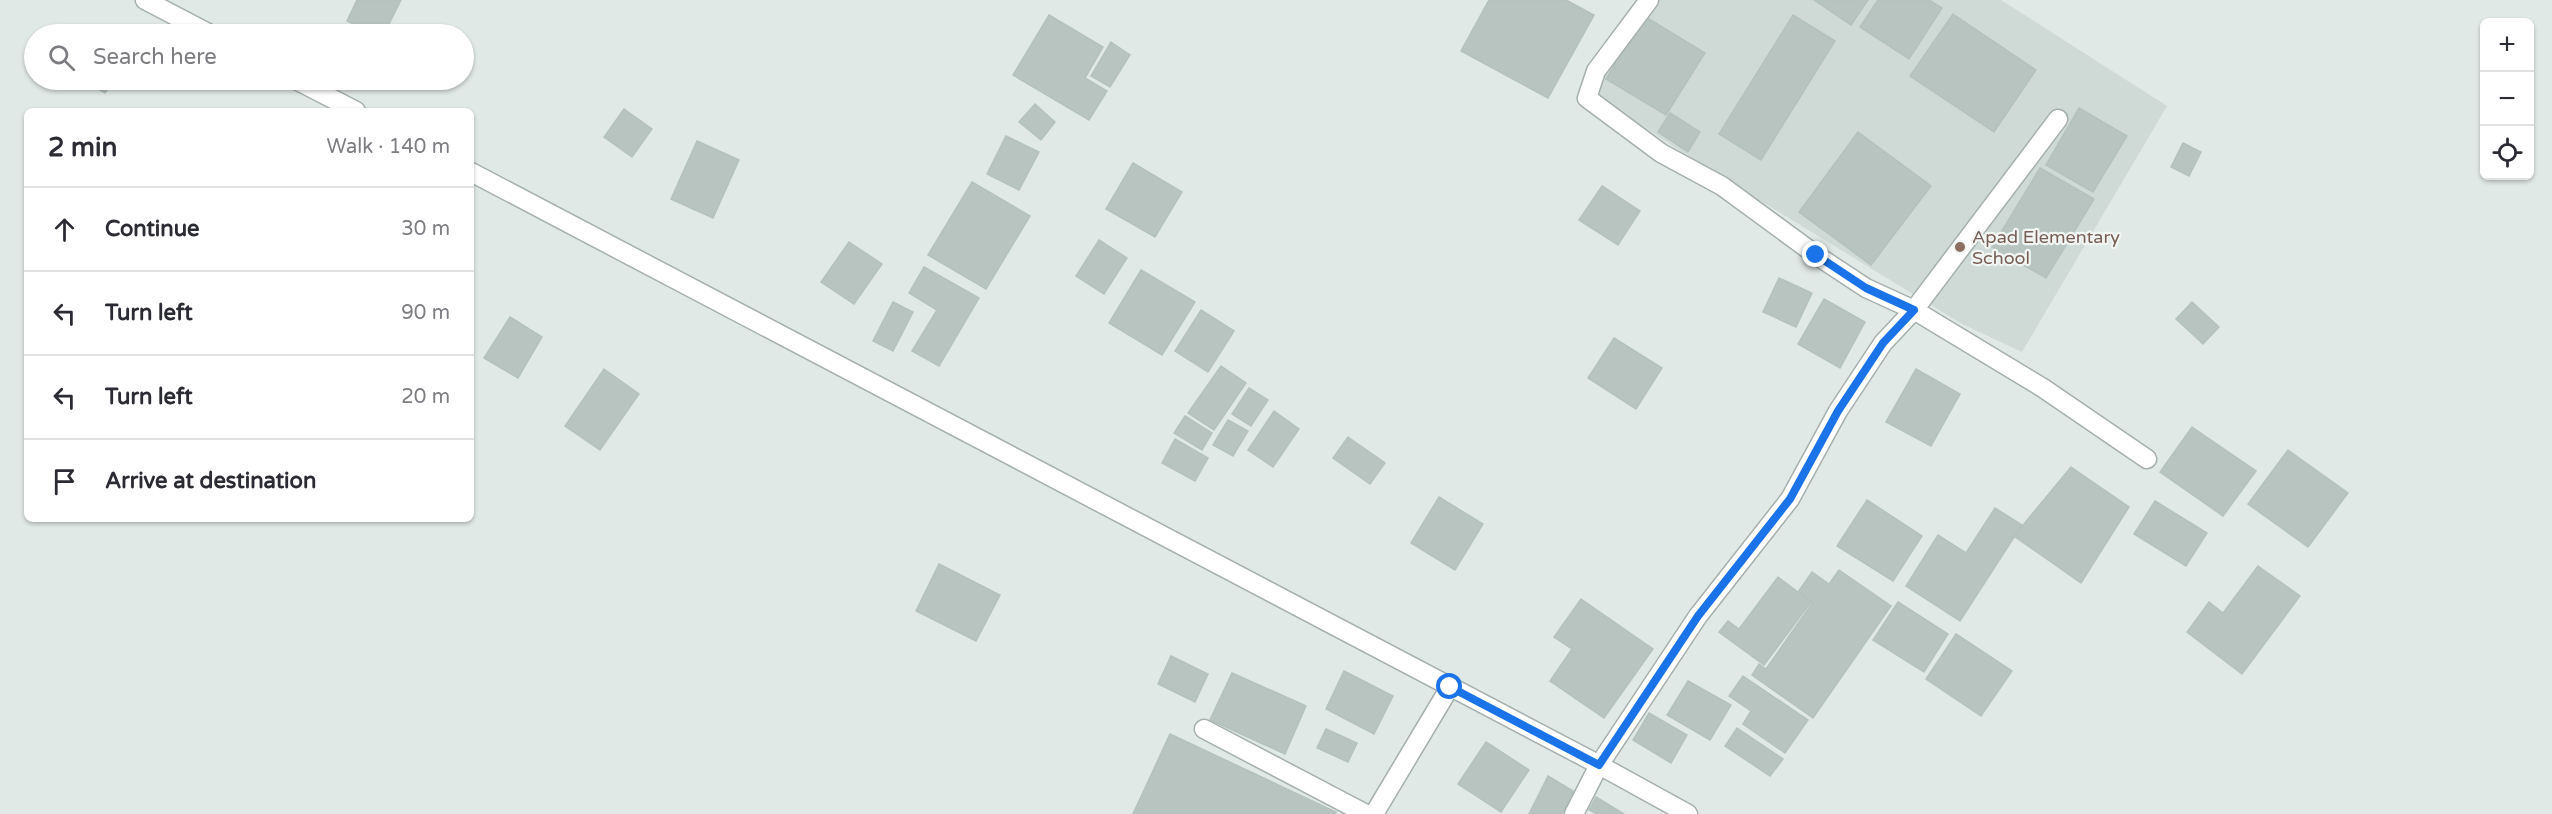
<!DOCTYPE html>
<html lang="en">
<head>
<meta charset="utf-8">
<style>
  body { margin:0; font-family:"Varela Round",sans-serif; background:#f2f2f3; color:#2b2b33 }
  .controls { position:absolute; right:18px; top:18px; display:grid; overflow:hidden; border-radius:9px; box-shadow:0 2px 4px #0004 }
  .controls button { width:54px; height:54px; display:grid; place-items:center; padding:0; border:0; border-bottom:2px solid #e1e1e2; background:#fff; color:#2b2b33; font:30px sans-serif }
  .stop { position:absolute; width:18px; height:18px; margin:-14px; border:4px solid #1a73e8; border-radius:50%; background:#fff }
  .stop.end { background:#1a73e8; border-color:#fff; box-shadow:0 2px 6px #0008 }
  .list { margin:0; padding:0; list-style:none }
  h2 { display:flex; justify-content:space-between; align-items:center; height:78px; margin:0; padding:0 24px; font-size:26px }
  h2 small { font-size:20px; font-weight:400; color:#7c7c81 }
  .list li { display:grid; grid-template-columns:39px 1fr auto; gap:18px; align-items:center; box-sizing:border-box; height:84px; padding:0 24px; border-top:2px solid #e1e1e2 }
  .list b { display:block; font-size:22px; white-space:nowrap }
  .list em { font-size:20px; font-style:normal; color:#7c7c81 }
  .icon { flex:none; width:33px; height:33px; fill:none; stroke:currentColor; stroke-width:2; stroke-linecap:round; stroke-linejoin:round }
  .map { position:relative; flex:none; width:2552px; height:814px; overflow:hidden }
  .search { position:absolute; background:#fff; box-shadow:0 2px 4px #0004; left:24px; top:24px; width:450px; height:66px; display:flex; align-items:center; gap:15px; box-sizing:border-box; padding:0 21px; border-radius:33px; color:#7c7c81; font-size:22px }
  .panel { position:absolute; background:#fff; box-shadow:0 2px 4px #0004; left:24px; top:108px; width:450px; height:414px; border-radius:9px }
  .map>svg:first-child { display:block }
  .built { fill:#cfd9d6 }
  .building { fill:#b7c4c0; stroke:#b4c2be; stroke-width:1.5 }
  .lines { fill:none; stroke-linecap:round; stroke-linejoin:round }
  .service-casing { stroke:#a5b0ae; stroke-width:21 }
  .minor-casing { stroke:#a5b0ae; stroke-width:21 }
  .tertiary-casing { stroke:#a5b0ae; stroke-width:21 }
  .service { stroke:#fff; stroke-width:18 }
  .minor { stroke:#fff; stroke-width:18 }
  .tertiary { stroke:#fff; stroke-width:18 }
  .route { stroke:#1a73e8; stroke-width:8 }
  .education-dot { fill:#8d6e63; stroke:#f1f6f4; stroke-width:2 }
  .labels { text-anchor:middle; stroke-width:4.5; stroke-linejoin:round; paint-order:stroke }
  .education-label { font-size:18px; fill:#785e54; stroke:#f1f6f4; text-anchor:start }
</style>
</head>
<body>
<div class="map">
<svg width="2552" height="814" viewBox="0 0 2552 814">
  <rect width="100%" height="100%" fill="#e1e9e7"/>
  <!-- built -->
  <path class="built" d="M 1654,0 L 2001,0 L 2167,106 L 2022,352 L 1962,324 L 1710,170 L 1596,96 L 1604,74 Z"/>
  <!-- building -->
  <path class="building" d="M 357,0 L 401,0 L 384,34 L 374,34 L 347,21 Z
    M 1489,0 L 1566,0 L 1594,15 L 1548,98 L 1461,51 Z
    M 1814,0 L 1868,0 L 1851,25 Z
    M 1878,0 L 1929,0 L 1942,8 L 1909,59 L 1860,27 Z
    M 1953,14 L 2036,70 L 1994,132 L 1910,76 Z
    M 1049,15 L 1103,47 L 1085,78 L 1107,91 L 1089,120 L 1013,75 Z
    M 1793,15 L 1835,41 L 1761,160 L 1719,134 Z
    M 1644,16 L 1705,53 L 1666,115 L 1606,79 Z
    M 1111,42 L 1130,55 L 1110,87 L 1091,76 Z
    M 84,80 L 114,80 L 105,93 Z
    M 1035,104 L 1055,122 L 1041,140 L 1019,122 Z
    M 2079,108 L 2127,136 L 2093,192 L 2046,165 Z
    M 624,109 L 652,129 L 632,157 L 604,137 Z
    M 1670,113 L 1700,132 L 1688,152 L 1658,132 Z
    M 1858,132 L 1931,186 L 1871,265 L 1799,212 Z
    M 1006,136 L 1039,152 L 1019,190 L 987,174 Z
    M 697,141 L 739,160 L 713,218 L 671,199 Z
    M 2183,143 L 2201,152 L 2189,176 L 2171,167 Z
    M 1133,163 L 1182,192 L 1155,237 L 1106,209 Z
    M 2040,168 L 2094,199 L 2046,278 L 1992,247 Z
    M 972,182 L 1030,216 L 986,289 L 928,255 Z
    M 1602,186 L 1640,211 L 1618,245 L 1579,220 Z
    M 1099,240 L 1127,258 L 1104,294 L 1076,276 Z
    M 849,242 L 882,264 L 854,304 L 821,282 Z
    M 924,267 L 979,298 L 939,366 L 912,351 L 937,310 L 909,293 Z
    M 1141,270 L 1195,302 L 1162,355 L 1109,323 Z
    M 1779,278 L 1812,293 L 1796,327 L 1763,312 Z
    M 1824,299 L 1865,322 L 1840,368 L 1798,344 Z
    M 893,302 L 913,312 L 893,351 L 873,341 Z
    M 2192,302 L 2219,327 L 2203,344 L 2176,319 Z
    M 1201,310 L 1234,331 L 1208,372 L 1175,351 Z
    M 510,317 L 542,337 L 518,378 L 484,358 Z
    M 1614,338 L 1662,368 L 1636,409 L 1588,378 Z
    M 1221,366 L 1246,383 L 1214,430 L 1188,413 Z
    M 604,369 L 639,394 L 600,450 L 565,426 Z
    M 1916,369 L 1960,394 L 1931,446 L 1886,422 Z
    M 1249,388 L 1268,400 L 1251,426 L 1232,414 Z
    M 1274,411 L 1299,429 L 1273,467 L 1248,450 Z
    M 1185,416 L 1212,433 L 1202,450 L 1174,433 Z
    M 1228,420 L 1248,431 L 1233,456 L 1213,445 Z
    M 2192,427 L 2256,471 L 2223,516 L 2160,472 Z
    M 1348,437 L 1385,463 L 1370,484 L 1333,458 Z
    M 1175,439 L 1208,458 L 1195,481 L 1162,463 Z
    M 2288,450 L 2348,493 L 2308,547 L 2248,504 Z
    M 2071,467 L 2129,507 L 2081,583 L 2014,536 Z
    M 1439,497 L 1483,524 L 1455,570 L 1411,543 Z
    M 1867,500 L 1922,536 L 1893,581 L 1837,546 Z
    M 2155,501 L 2207,533 L 2186,566 L 2134,534 Z
    M 1995,508 L 2022,525 L 1960,621 L 1906,586 L 1938,535 L 1966,553 Z
    M 939,564 L 1000,595 L 976,641 L 916,611 Z
    M 2258,566 L 2300,596 L 2242,674 L 2187,632 L 2209,602 L 2223,613 Z
    M 1839,570 L 1891,606 L 1813,718 L 1752,675 L 1759,664 L 1766,669 L 1813,602 L 1798,592 L 1812,572 L 1829,584 Z
    M 1778,577 L 1811,602 L 1764,665 L 1719,632 L 1728,621 L 1739,629 Z
    M 1581,599 L 1653,649 L 1604,718 L 1550,681 L 1572,649 L 1554,637 Z
    M 1898,602 L 1948,634 L 1924,672 L 1873,640 Z
    M 1956,634 L 2012,671 L 1981,716 L 1926,679 Z
    M 1171,656 L 1208,674 L 1195,702 L 1158,684 Z
    M 1344,671 L 1393,696 L 1374,734 L 1326,709 Z
    M 1232,673 L 1306,706 L 1285,754 L 1210,720 Z
    M 1743,676 L 1808,720 L 1785,753 L 1743,724 L 1751,711 L 1729,696 Z
    M 1688,681 L 1731,705 L 1710,740 L 1667,715 Z
    M 1649,713 L 1687,735 L 1671,763 L 1633,740 Z
    M 1737,728 L 1783,759 L 1770,776 L 1725,746 Z
    M 1326,729 L 1357,743 L 1348,762 L 1317,748 Z
    M 1170,734 L 1336,812 L 1335,814 L 1133,814 Z
    M 1486,742 L 1529,770 L 1501,812 L 1458,784 Z
    M 1548,776 L 1573,791 L 1562,814 L 1529,814 Z
    M 1596,797 L 1624,814 L 1597,814 L 1589,810 Z"/>
  <g class="lines">
    <defs>
      <path id="service" d="M 1914,310 L 2058,119"/>
      <path id="minor" d="M 1649,0 L 1596,71 L 1587,98 L 1661,153 L 1722,186 L 1816,255 L 1866,288 L 1914,310 L 2043,388 L 2147,459
        M 1204,729 L 1366,814
        M 1374,814 L 1450,687
        M 1574,814 L 1599,765 L 1698,616 L 1790,499 L 1838,411 L 1883,343 L 1914,310"/>
      <path id="tertiary" d="M 145,0 L 210,34
        M 296,80 L 356,111
        M 471,172 L 1590,760 L 1688,814"/>
    </defs>
    <!-- service casing -->
    <use href="#service" class="service-casing"/>
    <!-- minor casing -->
    <use href="#minor" class="minor-casing"/>
    <!-- tertiary casing -->
    <use href="#tertiary" class="tertiary-casing"/>
    <!-- service -->
    <use href="#service" class="service"/>
    <!-- minor -->
    <use href="#minor" class="minor"/>
    <!-- tertiary -->
    <use href="#tertiary" class="tertiary"/>
  </g>
  <g class="lines">
    <!-- route -->
    <path class="route" d="M 1450,687 L 1599,765 L 1698,616 L 1790,499 L 1838,411 L 1883,343 L 1914,310 L 1866,288 L 1816,255"/>
  </g>
  <!-- markers -->
  <circle class="education-dot" cx="1960" cy="247" r="6"/>
  <g class="labels">
    <!-- education labels -->
    <g class="education-label">
      <text x="1972" y="243">Apad Elementary<tspan x="1972" dy="21">School</tspan></text>
    </g>
  </g>
</svg>
<div class="controls">
<button>+</button>
<button>−</button>
<button><svg class="icon" aria-label="locate" viewBox="0 0 24 24"><circle cx="12" cy="12" r="6"/><path d="M12 2v4M12 18v4M2 12h4M18 12h4"/></svg></button>
</div>
<div class="stop" style="left:1450px;top:687px"></div>
<div class="stop end" style="left:1816px;top:255px"></div>
<div class="search"><svg class="icon" aria-label="search" viewBox="0 0 24 24"><circle cx="10" cy="10" r="6"/><path d="M15 15l6 6"/></svg>Search here</div>
<section class="panel">
<h2>2 min<small>Walk · 140 m</small></h2>
<ul class="list">
<li><svg class="icon" aria-label="ahead" viewBox="0 0 24 24"><path d="M12 20V5M6 11l6-6 6 6"/></svg><div><b>Continue</b></div><em>30 m</em></li>
<li><svg class="icon" aria-label="left" viewBox="0 0 24 24"><path d="M17 20v-9H6M10 6l-5 5 5 5"/></svg><div><b>Turn left</b></div><em>90 m</em></li>
<li><svg class="icon" aria-label="left" viewBox="0 0 24 24"><path d="M17 20v-9H6M10 6l-5 5 5 5"/></svg><div><b>Turn left</b></div><em>20 m</em></li>
<li><svg class="icon" aria-label="arrive" viewBox="0 0 24 24"><path d="M6 21V4h12l-3 4 3 4H6"/></svg><div><b>Arrive at destination</b></div></li>
</ul>
</section>
</div>
</body>
</html>
